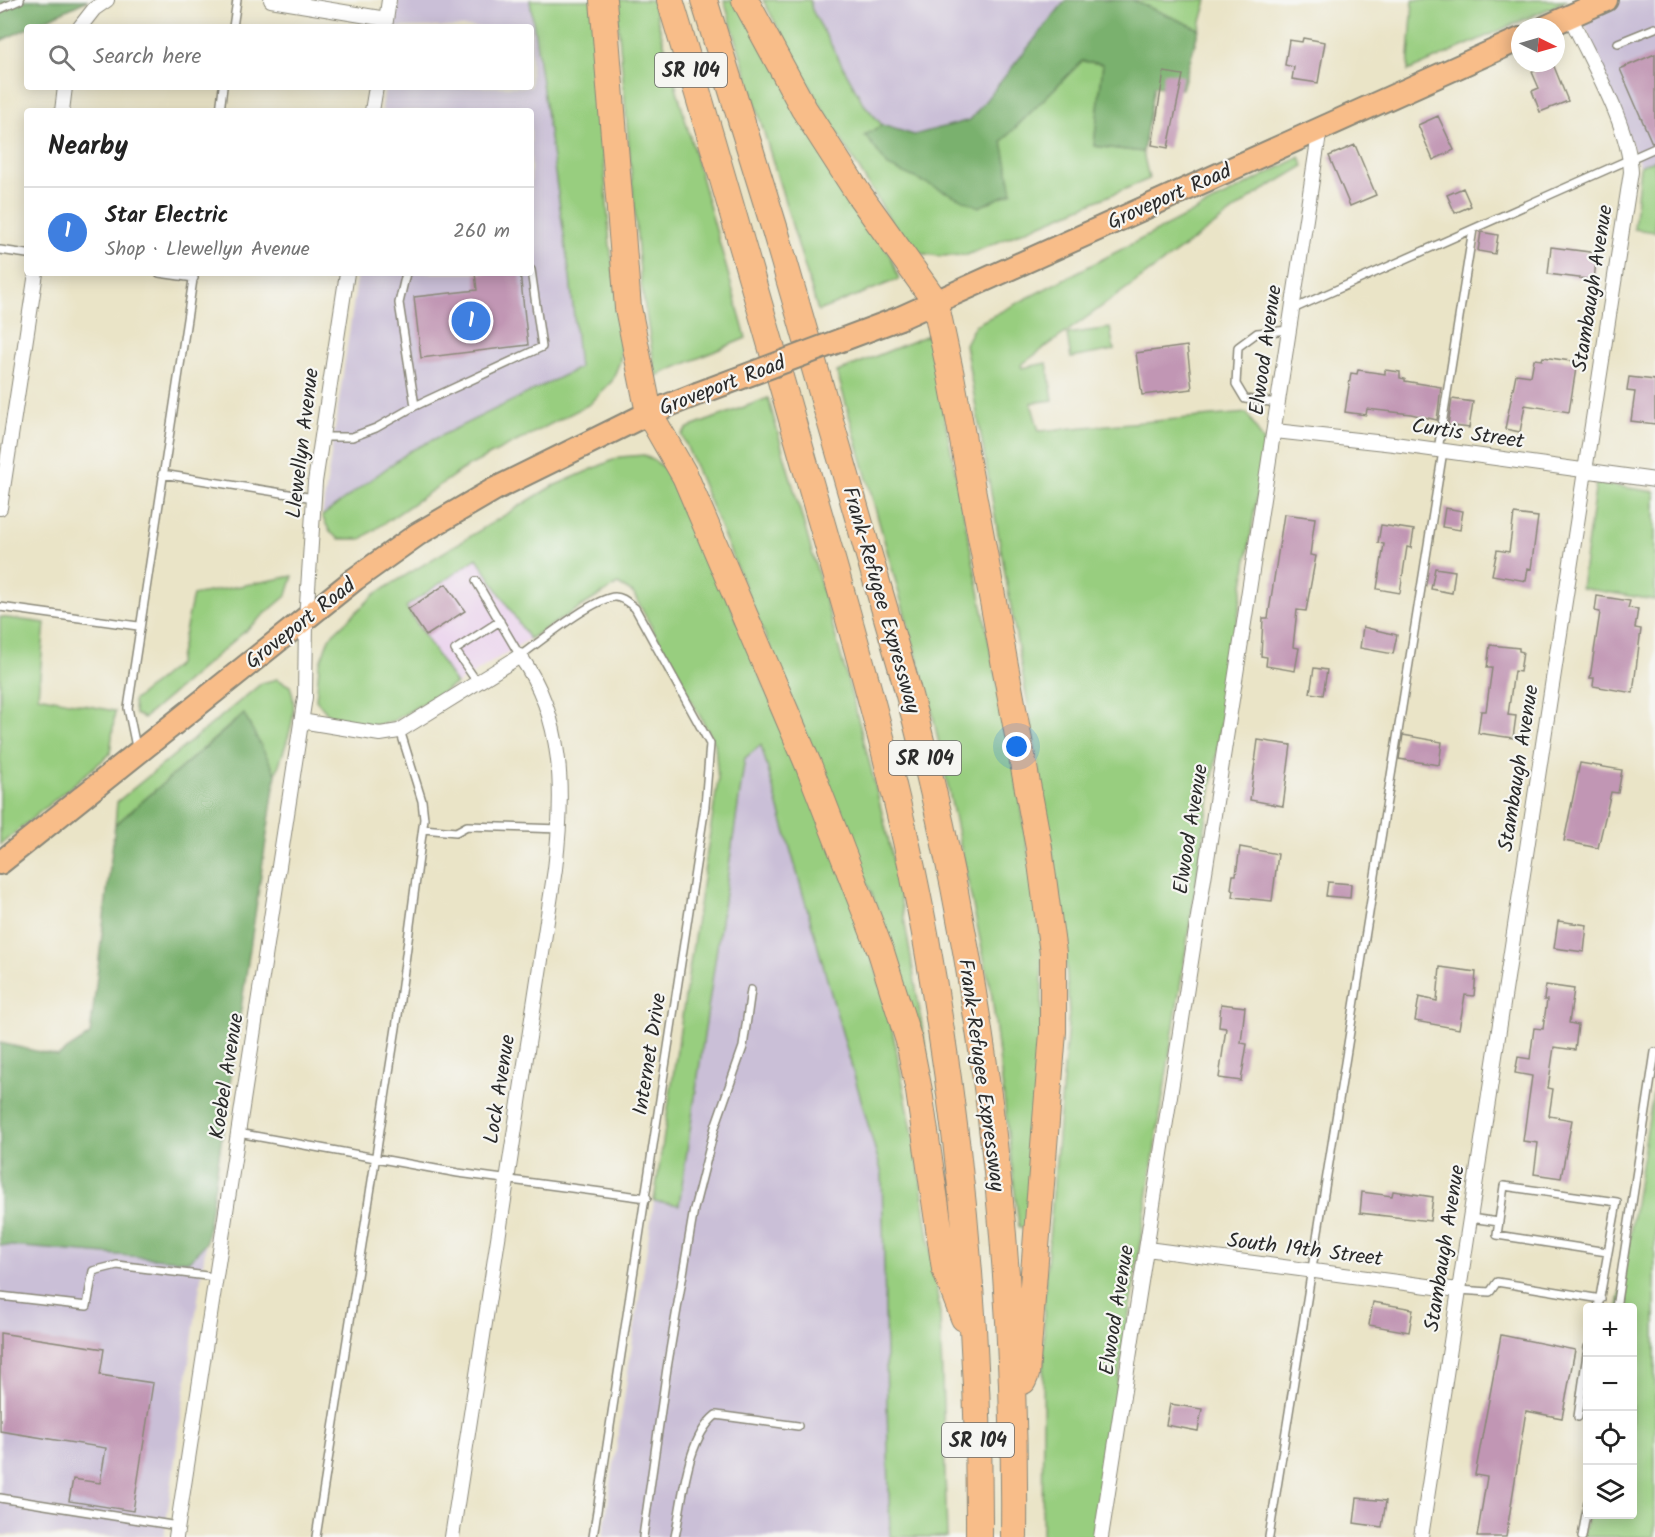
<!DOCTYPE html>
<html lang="en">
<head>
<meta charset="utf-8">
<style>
  body { margin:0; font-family:Kalam,sans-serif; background:#f6f6f6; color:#222 }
  .controls { position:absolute; right:18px; bottom:18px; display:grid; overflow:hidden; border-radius:6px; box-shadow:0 3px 15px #0003 }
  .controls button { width:54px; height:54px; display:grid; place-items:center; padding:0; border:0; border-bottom:2px solid #e0e0e0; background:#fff; color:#222; font:30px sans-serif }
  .compass { position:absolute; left:1511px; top:18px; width:54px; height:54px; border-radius:50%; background:#fff; box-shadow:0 3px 15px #0003; rotate:95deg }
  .you { position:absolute; left:1017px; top:747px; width:21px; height:21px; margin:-15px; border:4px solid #fff; border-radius:50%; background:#1a73e8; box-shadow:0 0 0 9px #1a73e833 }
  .badge { display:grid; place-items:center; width:39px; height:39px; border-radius:50%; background:#b45309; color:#fff; font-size:20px; font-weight:700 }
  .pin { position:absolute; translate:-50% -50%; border:3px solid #fff; box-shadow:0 2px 6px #0006 }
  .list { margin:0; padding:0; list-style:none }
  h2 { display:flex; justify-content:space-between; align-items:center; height:78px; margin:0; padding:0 24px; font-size:26px }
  h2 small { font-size:20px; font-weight:400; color:#767676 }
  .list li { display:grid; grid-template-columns:39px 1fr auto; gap:18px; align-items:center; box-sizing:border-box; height:90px; padding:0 24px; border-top:2px solid #e0e0e0 }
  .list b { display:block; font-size:22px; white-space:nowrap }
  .list p { margin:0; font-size:20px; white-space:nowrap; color:#767676 }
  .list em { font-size:20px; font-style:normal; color:#767676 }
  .icon { flex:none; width:33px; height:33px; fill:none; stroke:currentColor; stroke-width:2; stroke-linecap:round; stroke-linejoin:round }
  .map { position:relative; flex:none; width:1655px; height:1537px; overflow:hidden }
  .search { position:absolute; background:#fff; box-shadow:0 3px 15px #0003; left:24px; top:24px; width:510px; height:66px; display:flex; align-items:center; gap:15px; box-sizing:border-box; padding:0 21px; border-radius:6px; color:#767676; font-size:22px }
  .panel { position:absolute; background:#fff; box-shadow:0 3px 15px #0003; left:24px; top:108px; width:510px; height:168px; border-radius:6px }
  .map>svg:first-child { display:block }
  .built { fill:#ead1ed }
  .industrial { fill:#cabfd7 }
  .green { fill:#98ce7f; stroke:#627c55; stroke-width:1.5 }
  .forest { fill:#7ab16e; stroke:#526e4c; stroke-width:1.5 }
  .building { fill:#c196b4 }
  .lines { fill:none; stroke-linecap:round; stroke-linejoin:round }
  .lane-casing { stroke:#8a8879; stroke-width:10 }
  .street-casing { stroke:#8a8879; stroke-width:16 }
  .primary-casing { stroke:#8a8879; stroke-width:26 }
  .highway-casing { stroke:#8a8879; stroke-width:28 }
  .lane { stroke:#fff; stroke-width:7 }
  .street { stroke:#fff; stroke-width:14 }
  .primary { stroke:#f8bd89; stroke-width:22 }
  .highway { stroke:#f8bd89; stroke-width:26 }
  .primary-bridge-casing { stroke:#8a8879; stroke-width:26; stroke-linecap:butt }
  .primary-bridge { stroke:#f8bd89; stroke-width:22 }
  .labels { text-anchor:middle; stroke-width:4.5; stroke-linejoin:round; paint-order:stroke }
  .shield { fill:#f6f6f2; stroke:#686867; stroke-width:1.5 }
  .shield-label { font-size:20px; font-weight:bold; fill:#2b2b2b }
  .street-label { font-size:21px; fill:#2b2b2b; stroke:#f6f6f2 }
</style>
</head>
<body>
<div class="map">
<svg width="1655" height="1537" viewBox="0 0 1655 1537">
  <rect width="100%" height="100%" fill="#f6f6f2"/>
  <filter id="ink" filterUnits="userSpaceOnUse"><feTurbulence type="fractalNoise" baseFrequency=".0167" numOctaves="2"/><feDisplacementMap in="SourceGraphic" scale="12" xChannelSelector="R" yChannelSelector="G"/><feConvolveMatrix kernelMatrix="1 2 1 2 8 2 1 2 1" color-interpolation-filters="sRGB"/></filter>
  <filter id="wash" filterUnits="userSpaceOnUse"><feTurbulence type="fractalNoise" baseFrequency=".008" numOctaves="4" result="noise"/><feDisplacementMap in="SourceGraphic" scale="24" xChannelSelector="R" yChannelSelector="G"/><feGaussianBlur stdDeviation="1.35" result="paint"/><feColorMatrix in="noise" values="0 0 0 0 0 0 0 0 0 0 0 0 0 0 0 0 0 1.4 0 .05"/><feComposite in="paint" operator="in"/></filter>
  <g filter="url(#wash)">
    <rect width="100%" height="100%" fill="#eae4c7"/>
    <!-- built -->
    <path class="built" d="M 477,558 L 529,639 L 456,684 L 406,607 Z"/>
    <!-- industrial -->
    <path class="industrial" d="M 398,0 L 530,0 L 570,277 L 579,368 L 410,451 L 322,516 L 358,273 L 531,273 L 531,111 L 382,111 L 385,87 L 531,87 L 531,27 L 394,27 Z
      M 810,0 L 1066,0 L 970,121 L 914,135 L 882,125 L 863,104 L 812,10 Z
      M 1575,0 L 1655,0 L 1655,159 L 1640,166 Z
      M 761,744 L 882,1174 L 890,1537 L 603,1537 L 654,1201 L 678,1205 L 745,758 Z
      M 206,1243 L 164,1537 L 0,1535 L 0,1245 L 189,1261 Z"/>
    <!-- green -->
    <path class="green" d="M 530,0 L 593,0 L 610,246 L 623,331 L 620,361 L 612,381 L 590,404 L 465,468 L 361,539 L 339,539 L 330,532 L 322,516 L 410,451 L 579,368 L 570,277 Z
      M 616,0 L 652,0 L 746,338 L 656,376 L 641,283 Z
      M 724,0 L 737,0 L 891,257 L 899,279 L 818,311 Z
      M 763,0 L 810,0 L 812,10 L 863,103 L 882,125 L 865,136 L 1002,141 L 1082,61 L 1103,64 L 1094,146 L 1143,152 L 1149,179 L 967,255 L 939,256 L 919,253 L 893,225 L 816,98 Z
      M 1132,0 L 1207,0 L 1199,29 Z
      M 1413,0 L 1568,0 L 1408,71 Z
      M 1300,157 L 1304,166 L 1257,194 L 1021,365 L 1022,368 L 1047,363 L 1053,400 L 1031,403 L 1039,431 L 1247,413 L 1265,444 L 1094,1537 L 1042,1537 L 1044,1296 L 1069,1013 L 1064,928 L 1035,745 L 965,344 L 975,325 Z
      M 1655,159 L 1655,232 L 1634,229 L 1640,166 Z
      M 1110,328 L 1114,350 L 1071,358 L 1067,334 Z
      M 928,335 L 1019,791 L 1042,943 L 1042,1036 L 1026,1228 L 1019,1227 L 992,996 L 932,711 L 837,372 Z
      M 768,398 C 809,544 853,690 888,838 C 905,915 917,993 929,1071 L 890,938 L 682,435 L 688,428 Z
      M 644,455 L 676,474 L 846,882 L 887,1003 L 917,1155 L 940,1314 L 947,1537 L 890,1537 L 882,1174 L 761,745 L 745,758 L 679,1205 L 654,1201 L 718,780 L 715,744 L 633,593 L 618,584 L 529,639 L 477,558 L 406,607 L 456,684 L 393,721 L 374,726 L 331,718 L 316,700 L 319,666 L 329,638 L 375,594 L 551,487 L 620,457 Z
      M 1596,483 L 1655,492 L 1655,600 L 1581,588 Z
      M 293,576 L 287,595 L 144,718 L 135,714 L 133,701 L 178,664 L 193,595 Z
      M 0,617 L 45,623 L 38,696 L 115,711 L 110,754 L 0,845 Z
      M 277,679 L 290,686 C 301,715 284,746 276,774 L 243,714 L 115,825 L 117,802 L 262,683 Z
      M 1655,1081 L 1655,1537 L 1582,1537 L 1588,1514 L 1632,1514 L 1632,1308 L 1618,1307 Z"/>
    <!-- forest -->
    <path class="forest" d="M 0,0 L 88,0 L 0,41 Z
      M 1066,0 L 1132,0 L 1199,29 L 1182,89 L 1154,86 L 1143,152 L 1094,146 L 1103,64 L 1082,61 L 1002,141 L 1012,192 L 979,207 L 888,166 L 865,135 L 882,125 L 914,135 L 970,120 Z
      M 244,714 L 276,774 L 206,1243 L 189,1261 L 0,1245 L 0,1043 L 58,1056 L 90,1035 L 115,825 Z"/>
    <g id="blocks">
      <!-- building -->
      <path class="building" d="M 1303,38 L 1325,42 L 1318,83 L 1292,79 L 1294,67 L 1285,65 L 1289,40 L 1302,42 Z
        M 1655,54 L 1655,142 L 1652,143 L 1620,69 Z
        M 1553,64 L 1568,101 L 1540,112 L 1532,91 L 1539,88 L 1532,72 Z
        M 1164,72 L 1183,75 L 1168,148 L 1152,145 Z
        M 1438,116 L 1454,150 L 1433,160 L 1418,125 Z
        M 1355,145 L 1376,195 L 1350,206 L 1329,156 Z
        M 1463,188 L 1471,206 L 1455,213 L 1447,195 Z
        M 1481,232 L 1498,235 L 1495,254 L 1478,251 Z
        M 1551,247 L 1597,253 L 1594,280 L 1548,274 Z
        M 475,273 L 520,273 L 528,345 L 421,358 L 414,297 L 477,290 Z
        M 1187,346 L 1192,389 L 1142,395 L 1136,353 Z
        M 1543,357 L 1577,362 L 1569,412 L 1525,405 L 1520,432 L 1505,429 L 1516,374 L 1531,376 L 1534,359 L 1542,360 Z
        M 1358,370 L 1385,374 L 1385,370 L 1400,372 L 1400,378 L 1405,379 L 1405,381 L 1441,387 L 1437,420 L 1411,414 L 1367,409 L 1366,415 L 1345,412 L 1351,373 L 1357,374 Z
        M 1629,377 L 1655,380 L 1655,424 L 1631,421 L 1635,392 L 1627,391 Z
        M 1452,399 L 1473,402 L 1469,428 L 1448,425 Z
        M 1445,508 L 1463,511 L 1460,530 L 1442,527 Z
        M 1284,514 L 1315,518 L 1310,555 L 1316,556 L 1306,611 L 1297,610 L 1293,647 L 1299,648 L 1295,671 L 1266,666 L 1267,657 L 1261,656 L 1263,618 L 1268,618 Z
        M 1514,514 L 1538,517 L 1531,569 L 1528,568 L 1526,581 L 1492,575 L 1497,550 L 1509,552 Z
        M 1381,525 L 1414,530 L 1411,548 L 1407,547 L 1400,593 L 1377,589 L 1384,544 L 1378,543 Z
        M 1435,568 L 1455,571 L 1452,593 L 1431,589 Z
        M 446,584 L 465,611 L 426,636 L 408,609 Z
        M 1597,596 L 1630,601 L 1628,608 L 1638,609 L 1635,628 L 1641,629 L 1633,693 L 1593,686 L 1594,678 L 1590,678 L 1600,612 L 1595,611 Z
        M 1363,627 L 1397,635 L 1393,654 L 1360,648 Z
        M 1490,645 L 1519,648 L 1519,651 L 1523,652 L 1520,672 L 1514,671 L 1508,715 L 1516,716 L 1513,738 L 1478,733 L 1481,711 L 1486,711 L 1492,668 L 1487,668 Z
        M 1314,668 L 1327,670 L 1323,695 L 1310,693 Z
        M 1403,735 L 1442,742 L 1439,765 L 1399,759 Z
        M 1258,740 L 1291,745 L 1283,806 L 1250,800 Z
        M 1580,763 L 1622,770 L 1618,793 L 1611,792 L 1598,848 L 1564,841 Z
        M 1240,847 L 1278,854 L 1272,901 L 1233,897 L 1234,890 L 1231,889 L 1233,875 L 1236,875 Z
        M 1328,882 L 1351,884 L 1350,898 L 1326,896 Z
        M 1558,921 L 1587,925 L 1584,952 L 1554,948 Z
        M 1440,967 L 1476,972 L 1474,996 L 1465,995 L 1459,1029 L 1415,1021 L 1419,997 L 1437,1001 Z
        M 1546,985 L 1574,989 L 1569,1023 L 1578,1025 L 1575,1050 L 1554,1047 L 1548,1088 L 1553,1089 L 1549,1116 L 1572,1120 L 1561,1178 L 1534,1174 L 1538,1143 L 1523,1141 L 1532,1076 L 1515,1073 L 1518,1057 L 1530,1059 L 1534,1028 L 1543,1029 L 1547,1000 L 1544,1000 Z
        M 1221,1004 L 1245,1007 L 1241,1043 L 1247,1044 L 1241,1081 L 1219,1078 L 1226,1028 L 1219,1027 Z
        M 1393,1191 L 1433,1197 L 1430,1221 L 1360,1213 L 1362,1192 L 1392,1196 Z
        M 1373,1302 L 1413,1309 L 1409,1332 L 1369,1325 Z
        M 0,1333 L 104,1349 L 100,1375 L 153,1383 L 133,1511 L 69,1501 L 73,1479 L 100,1483 L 106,1448 L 0,1431 Z
        M 1501,1335 L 1575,1350 L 1562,1418 L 1526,1411 L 1506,1537 L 1477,1537 L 1487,1477 L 1475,1475 Z
        M 1170,1404 L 1202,1409 L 1198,1431 L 1166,1425 Z
        M 1357,1498 L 1386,1501 L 1382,1527 L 1354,1523 Z"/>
    </g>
  </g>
  <g filter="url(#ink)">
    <use href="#blocks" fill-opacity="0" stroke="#8a8879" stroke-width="1.5"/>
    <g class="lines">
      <defs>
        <path id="lane" d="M 0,9 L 20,0
          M 233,27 L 237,0
          M 1618,43 L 1655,28
          M 220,111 L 223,87
          M 0,250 L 27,254
          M 159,273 L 194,278
          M 406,273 L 399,303 L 415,406
          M 1293,309 L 1655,148
          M 1279,403 L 1245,399 L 1236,384 L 1238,347 L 1257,333 L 1289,330
          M 322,437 L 352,437 L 376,428 L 415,406 L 542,347 L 531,270
          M 1438,450 L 1473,229
          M 162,474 L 314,498
          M 476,581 L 520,656 C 538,643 595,597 615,597 C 623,597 628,603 635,608 L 710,744 L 705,806 L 593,1537
          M 0,607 L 138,626
          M 477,682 L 455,650 L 500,621
          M 136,747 L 128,708 L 194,273
          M 423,829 L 456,832 L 467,826 L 560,829
          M 238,1133 L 458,1173 L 647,1198
          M 1470,1218 L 1499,1222
          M 1458,1290 L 1490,1292 L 1497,1282 L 1601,1299
          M 0,1296 L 87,1306 L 93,1271 L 117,1265 L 215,1277
          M 1598,1308 L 1617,1202 L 1504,1186 L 1497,1235 L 1607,1252
          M 1616,1308 L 1655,1052
          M 1578,1417 L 1588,1347
          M 0,1498 L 178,1526
          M 316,1537 L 398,1015 L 424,819 L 422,801 L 400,730
          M 643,1537 L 667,1368 L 694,1209 L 715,1127 L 743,1047 L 751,990
          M 675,1537 C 683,1500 686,1439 716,1415 L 798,1426
          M 1269,1537 L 1443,451
          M 1582,1537 L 1588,1502"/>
        <path id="street" d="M 271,0 L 386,19
          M 80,27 L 94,9 L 107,0
          M 385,27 L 389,0
          M 62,111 L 65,87
          M 372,111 L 376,87
          M 1275,431 L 1394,444 L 1655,480
          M 0,508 L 36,273
          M 301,721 L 380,734 L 399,731 L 520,656 C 565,719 564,794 555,869 L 452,1537
          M 1147,1249 L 1458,1290
          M 176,1537 L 305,697 L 306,620 L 315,482 L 347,273
          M 1101,1537 C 1174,1067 1249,598 1320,128
          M 1421,1537 L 1631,172 C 1629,125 1590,60 1570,16"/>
        <path id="primary" d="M 1546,27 L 1606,0
          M 900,318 L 1520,39
          M 0,863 L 355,579 L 418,534 L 495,489 L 649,413 L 697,394"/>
        <path id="highway" d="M 603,0 L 628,308 L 649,413 L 685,476 L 808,764 L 881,952 L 909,1041 L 919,1091 L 945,1269 L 964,1318
          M 670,0 C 719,162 765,324 811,486 C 854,636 898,785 926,939 C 961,1136 980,1337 979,1537
          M 704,0 L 775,230 L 903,673 C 981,953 1017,1247 1014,1537
          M 745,0 L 804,109 L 858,193 L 935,301 L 951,376 L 1039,848 L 1053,953 L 1053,1032 L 1026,1374 L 1023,1381"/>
      </defs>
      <!-- lane casing -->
      <use href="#lane" class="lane-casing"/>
      <!-- street casing -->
      <use href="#street" class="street-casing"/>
      <!-- primary casing -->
      <use href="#primary" class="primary-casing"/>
      <!-- highway casing -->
      <use href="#highway" class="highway-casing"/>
      <!-- lane -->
      <use href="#lane" class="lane"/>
      <!-- street -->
      <use href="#street" class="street"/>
      <!-- primary -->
      <use href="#primary" class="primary"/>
      <!-- highway -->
      <use href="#highway" class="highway"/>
      <defs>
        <path id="primary-bridge" d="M 697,394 L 900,318"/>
      </defs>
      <!-- primary-bridge casing -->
      <use href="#primary-bridge" class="primary-bridge-casing"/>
      <!-- primary-bridge -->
      <use href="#primary-bridge" class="primary-bridge"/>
    </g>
  </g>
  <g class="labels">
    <!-- shield labels -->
    <g class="shield">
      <rect x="655" y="53" width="72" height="34" rx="4.5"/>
      <rect x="889" y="741" width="72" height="34" rx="4.5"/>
      <rect x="942" y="1423" width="72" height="34" rx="4.5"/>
    </g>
    <g class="shield-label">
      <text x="691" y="77">SR 104</text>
      <text x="925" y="765">SR 104</text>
      <text x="978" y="1447">SR 104</text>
    </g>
    <!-- street labels -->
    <g class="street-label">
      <text transform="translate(1169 196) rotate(-24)" y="7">Groveport Road</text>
      <text transform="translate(1592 288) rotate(-81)" y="7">Stambaugh Avenue</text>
      <text transform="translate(1265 350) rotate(-82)" y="7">Elwood Avenue</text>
      <text transform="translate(722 385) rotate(-21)" y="7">Groveport Road</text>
      <text transform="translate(1468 433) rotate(8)" y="7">Curtis Street</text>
      <text transform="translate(302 443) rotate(-83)" y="7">Llewellyn Avenue</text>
      <text transform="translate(882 600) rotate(74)" y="7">Frank-Refugee Expressway</text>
      <text transform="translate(300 623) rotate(-38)" y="7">Groveport Road</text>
      <text transform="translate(1518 768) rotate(-81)" y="7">Stambaugh Avenue</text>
      <text transform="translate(1190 829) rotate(-81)" y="7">Elwood Avenue</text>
      <text transform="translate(649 1054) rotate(-81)" y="7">Internet Drive</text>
      <text transform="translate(982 1075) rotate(82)" y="7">Frank-Refugee Expressway</text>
      <text transform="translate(226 1076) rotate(-81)" y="7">Koebel Avenue</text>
      <text transform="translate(499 1089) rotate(-81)" y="7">Lock Avenue</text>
      <text transform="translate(1444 1248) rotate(-81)" y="7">Stambaugh Avenue</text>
      <text transform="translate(1305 1249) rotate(7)" y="7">South 19th Street</text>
      <text transform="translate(1116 1310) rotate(-81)" y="7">Elwood Avenue</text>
    </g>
  </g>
</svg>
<div class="controls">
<button>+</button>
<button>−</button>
<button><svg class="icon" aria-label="locate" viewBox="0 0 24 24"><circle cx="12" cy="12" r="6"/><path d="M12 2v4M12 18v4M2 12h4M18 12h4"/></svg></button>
<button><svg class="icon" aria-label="layers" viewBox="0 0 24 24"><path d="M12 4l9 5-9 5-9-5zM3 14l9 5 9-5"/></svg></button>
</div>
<svg class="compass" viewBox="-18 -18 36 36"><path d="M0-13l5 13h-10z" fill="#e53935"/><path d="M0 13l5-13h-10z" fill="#767676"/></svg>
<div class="you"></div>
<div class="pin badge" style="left:471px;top:321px;background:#3f7fe0">1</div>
<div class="search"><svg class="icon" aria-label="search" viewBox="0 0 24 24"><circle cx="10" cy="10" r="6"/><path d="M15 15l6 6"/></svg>Search here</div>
<section class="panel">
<h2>Nearby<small></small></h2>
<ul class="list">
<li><span class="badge" style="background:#3f7fe0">1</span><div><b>Star Electric</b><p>Shop · Llewellyn Avenue</p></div><em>260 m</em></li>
</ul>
</section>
</div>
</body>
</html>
